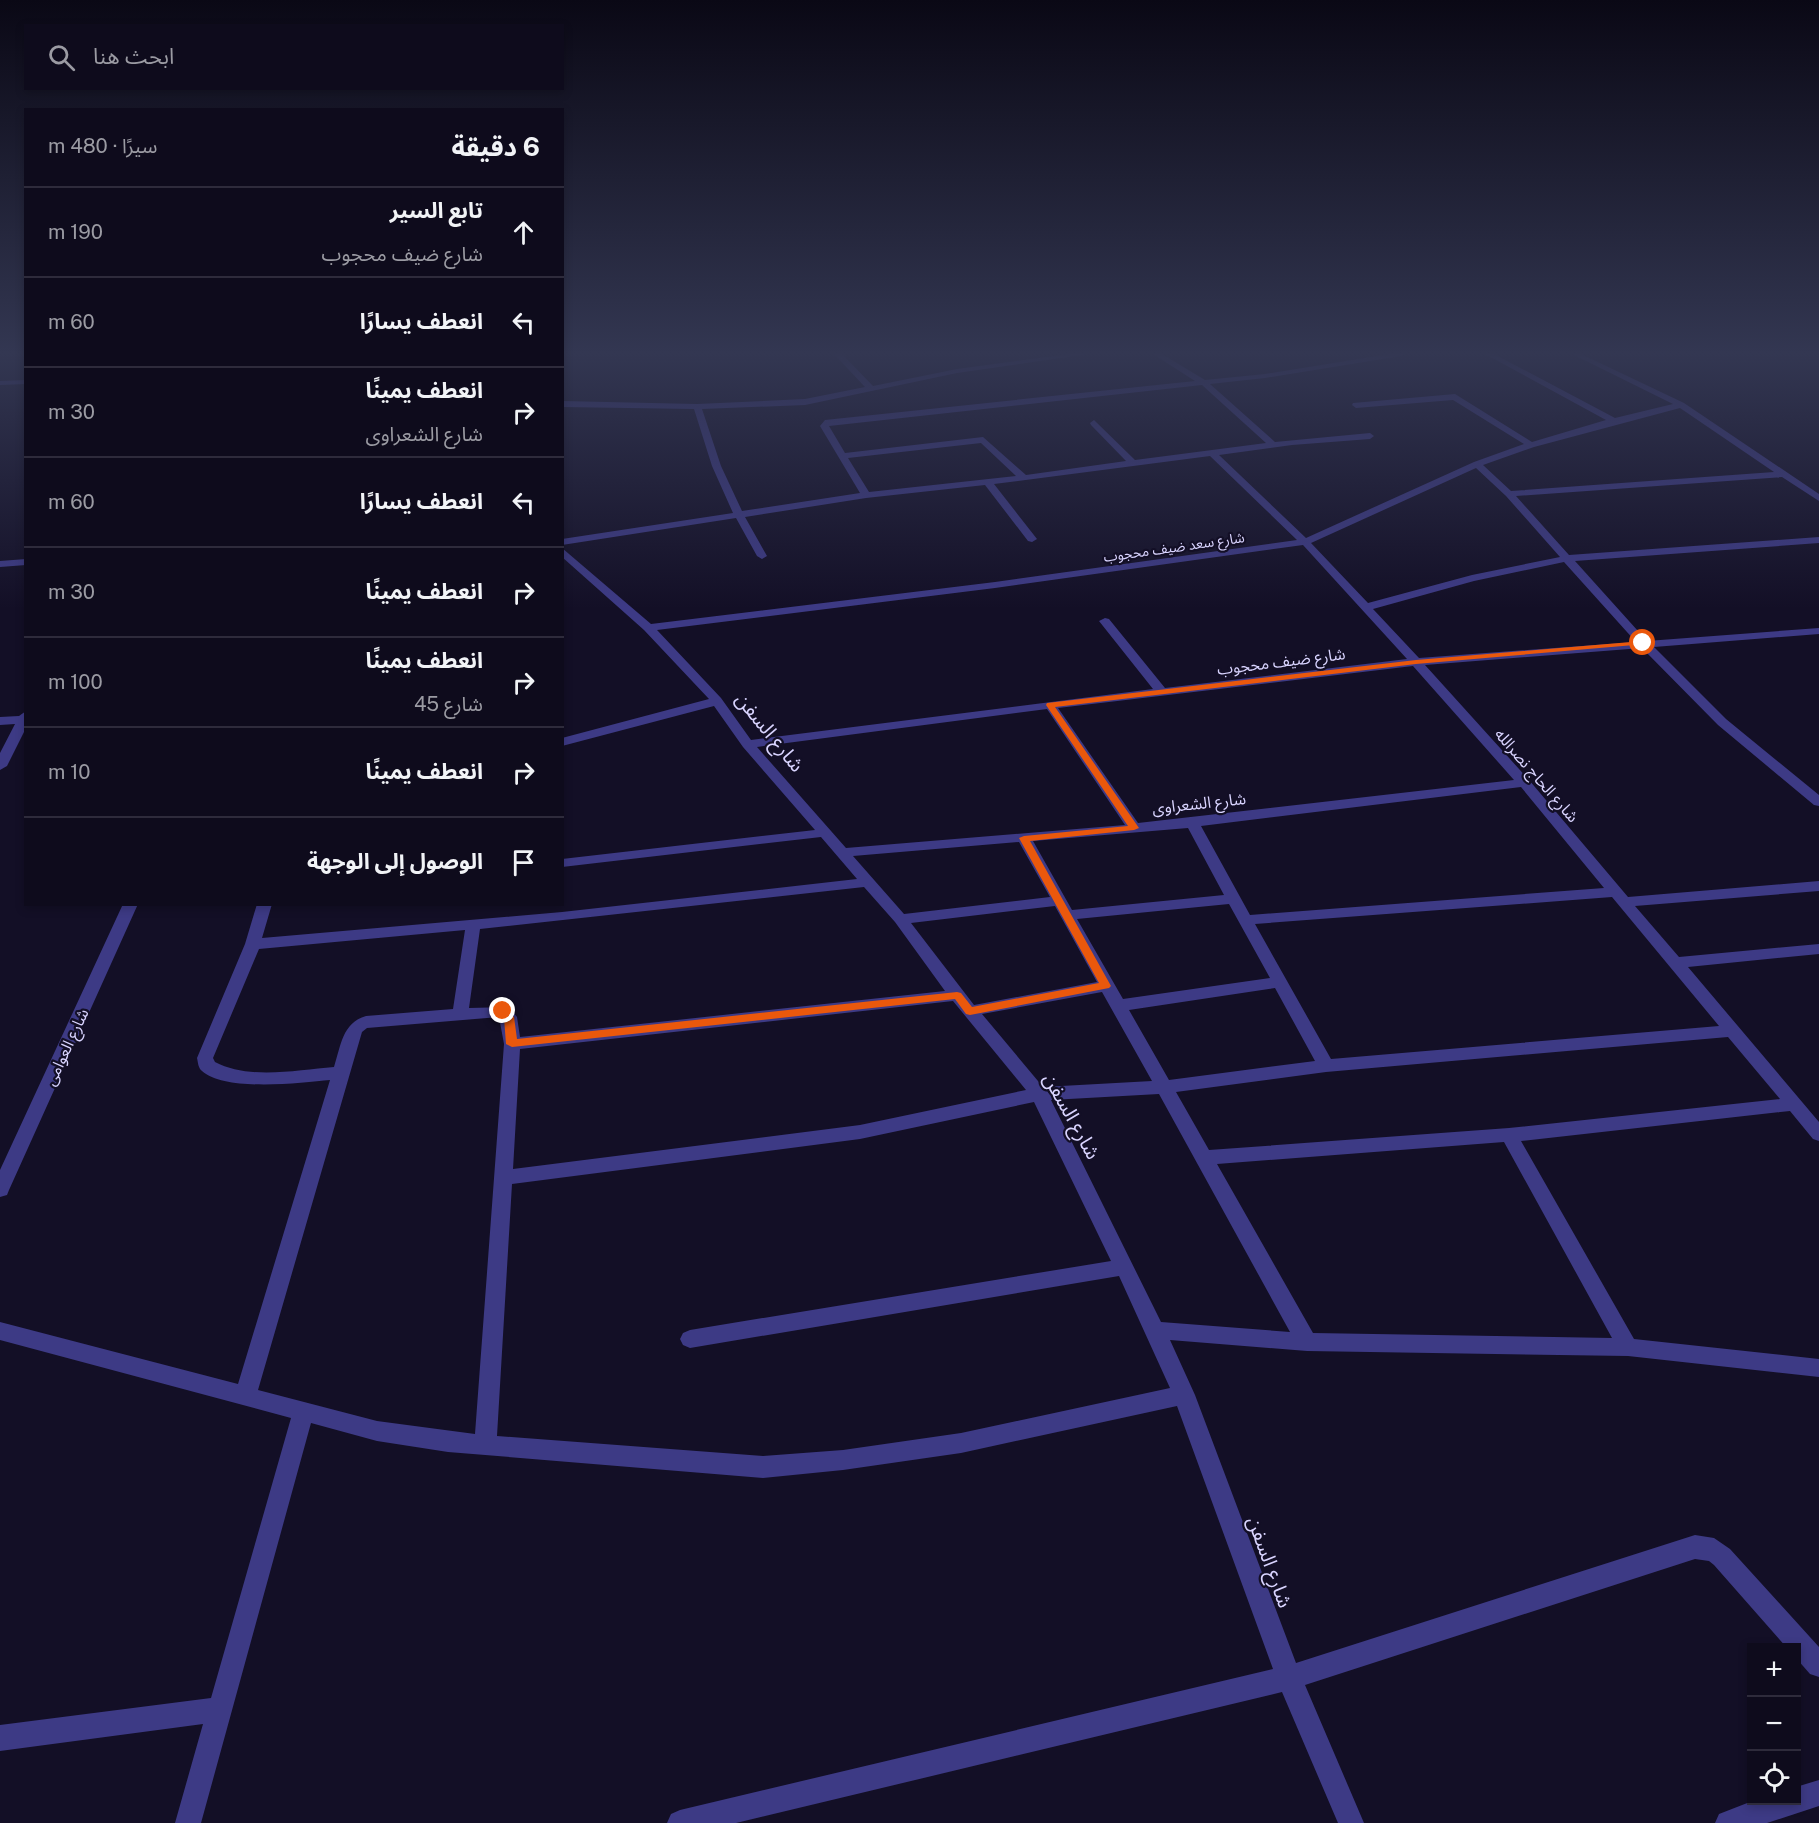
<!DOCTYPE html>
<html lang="ar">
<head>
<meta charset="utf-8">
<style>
  body { margin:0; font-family:"Public Sans","Noto Sans Arabic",sans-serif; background:#171425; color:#f1f3f6; direction:rtl }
  .controls { position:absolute; right:18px; bottom:18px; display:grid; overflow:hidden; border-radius:0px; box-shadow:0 3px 9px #0003 }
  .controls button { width:54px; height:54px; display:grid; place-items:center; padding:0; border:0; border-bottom:2px solid #2e2b3b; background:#0e0b1c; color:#f1f3f6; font:30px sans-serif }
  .stop { position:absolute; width:18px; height:18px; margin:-14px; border:4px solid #ea580c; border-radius:50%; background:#fff }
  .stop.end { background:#ea580c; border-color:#fff; box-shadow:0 2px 6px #0008 }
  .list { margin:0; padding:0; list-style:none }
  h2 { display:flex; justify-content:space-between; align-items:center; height:78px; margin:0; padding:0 24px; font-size:26px }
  h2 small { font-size:20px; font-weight:400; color:#9b9ba3 }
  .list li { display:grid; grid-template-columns:39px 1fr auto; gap:18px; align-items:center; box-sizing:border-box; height:90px; padding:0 24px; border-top:2px solid #2e2b3b }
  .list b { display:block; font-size:22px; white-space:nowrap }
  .list p { margin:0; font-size:20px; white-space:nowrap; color:#9b9ba3 }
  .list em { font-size:20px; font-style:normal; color:#9b9ba3 }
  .icon { flex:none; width:33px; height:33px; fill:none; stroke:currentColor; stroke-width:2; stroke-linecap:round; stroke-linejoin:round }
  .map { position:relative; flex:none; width:1819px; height:1823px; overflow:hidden; direction:ltr }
  .search { position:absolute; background:#0e0b1c; box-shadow:0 3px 9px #0003; left:24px; top:24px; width:540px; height:66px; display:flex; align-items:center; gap:15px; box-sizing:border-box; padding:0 21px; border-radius:0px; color:#9b9ba3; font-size:22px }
  .panel { position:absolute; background:#0e0b1c; box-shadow:0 3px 9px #0003; left:24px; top:108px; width:540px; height:798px; border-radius:0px; direction:rtl }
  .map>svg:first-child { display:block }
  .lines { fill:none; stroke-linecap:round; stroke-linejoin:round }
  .minor { fill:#3d3a85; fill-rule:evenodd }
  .route { fill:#ea580c }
  .labels { text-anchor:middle; stroke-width:4.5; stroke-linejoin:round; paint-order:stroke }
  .far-street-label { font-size:14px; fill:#d9d4ff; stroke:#130f26 }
  .street-label { font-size:16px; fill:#d9d4ff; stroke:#130f26 }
  .near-street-label { font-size:20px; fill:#d9d4ff; stroke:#130f26 }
</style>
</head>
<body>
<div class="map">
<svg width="1819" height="1823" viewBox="0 0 1819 1823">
  <rect width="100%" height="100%" fill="#130f26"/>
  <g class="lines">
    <!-- minor -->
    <path class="minor" d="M 834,354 L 842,354 L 873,386 L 957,369 L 1069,354 L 1088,354 L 957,373 L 805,405 L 702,409 L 721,466 L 742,511 L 860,493 L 820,426 L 825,420 L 1195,381 L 1153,354 L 1162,354 L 1205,380 L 1265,374 L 1389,354 L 1405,354 L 1401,356 L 1265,378 L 1210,384 L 1275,442 L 1370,433 L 1374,436 L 1370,439 L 1292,445 L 1219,455 L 1306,538 L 1474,462 L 1524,444 L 1453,400 L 1356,408 L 1352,405 L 1353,403 L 1455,394 L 1532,442 L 1606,420 L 1485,354 L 1494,354 L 1615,418 L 1673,404 L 1572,354 L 1581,354 L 1684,403 L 1819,494 L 1819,501 L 1782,477 L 1516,496 L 1569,555 L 1819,537 L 1819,543 L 1575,561 L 1647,641 L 1819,628 L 1819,634 L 1654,647 L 1726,719 L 1819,795 L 1819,806 L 1814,805 L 1718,725 L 1642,648 L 1425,665 L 1529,780 L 1628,897 L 1819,881 L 1819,891 L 1635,906 L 1679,957 L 1819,944 L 1819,954 L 1688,967 L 1819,1122 L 1819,1141 L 1813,1139 L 1790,1111 L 1521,1141 L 1634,1339 L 1819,1359 L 1819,1377 L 1628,1356 L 1307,1351 L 1170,1340 L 1195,1395 L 1296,1663 L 1695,1535 L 1714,1538 L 1730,1549 L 1819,1647 L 1819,1677 L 1810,1674 L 1796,1658 L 1796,1648 L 1787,1648 L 1714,1565 L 1709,1561 L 1695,1559 L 1305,1685 L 1364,1823 L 1338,1823 L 1282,1692 L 736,1823 L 667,1823 L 671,1814 L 680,1810 L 1273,1669 L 1177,1406 L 961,1453 L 843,1470 L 763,1478 L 448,1452 L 377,1441 L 311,1423 L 201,1823 L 175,1823 L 203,1724 L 0,1751 L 0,1725 L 211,1698 L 291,1418 L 0,1340 L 0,1322 L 238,1384 L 330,1080 C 300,1083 226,1092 202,1071 C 198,1068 198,1062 197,1058 L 245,944 L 257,904 L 272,904 L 262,938 L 562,912 L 857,879 L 821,837 L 562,867 L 562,859 L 815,830 L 743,747 L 714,706 L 562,746 L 562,738 L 709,699 L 644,630 L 562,557 L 562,548 L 651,624 L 995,582 L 1297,540 L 1210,456 L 994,484 L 1037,539 L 1032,542 L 1028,541 L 985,485 L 866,498 L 745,517 L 767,556 L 762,559 L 757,556 L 736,518 L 562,545 L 562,539 L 733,513 L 712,466 L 694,409 L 562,407 L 562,401 L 697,404 L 805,399 L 865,387 ZM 1202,385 L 1266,443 L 1135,460 L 1094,420 L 1090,423 L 1091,425 L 1126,461 L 1026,475 L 983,437 L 845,453 L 829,426 ZM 1680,408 L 1774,472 L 1511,491 L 1483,465 L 1534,447 ZM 981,443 L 1016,476 L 869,492 L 848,458 ZM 1476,468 L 1506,496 L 1560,557 L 1472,575 L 1368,603 L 1311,543 ZM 1303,545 L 1407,659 L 1165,688 L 1109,619 L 1105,618 L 1099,621 L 1153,689 L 751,740 L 721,698 L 657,630 L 995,588 ZM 1564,562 L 1636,642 L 1419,658 L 1373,609 L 1474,581 ZM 1413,666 L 1514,780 L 1138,823 L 1058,708 ZM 1047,709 L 1125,825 L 846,848 L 757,747 ZM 1521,787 L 1604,888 L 1250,915 L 1201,826 ZM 1188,828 L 1224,895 L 1072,910 L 1033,841 ZM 1019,842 L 1050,897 L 904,914 L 853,856 ZM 864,887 L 895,922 L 945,991 L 520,1037 L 517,1017 L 509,1007 L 469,1008 L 480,929 ZM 1612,897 L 1719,1026 L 1331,1059 L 1255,924 ZM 1229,904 L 1270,978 L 1123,999 L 1077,919 ZM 1055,906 L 1097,982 L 974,1005 L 911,923 ZM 465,930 L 453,1009 L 366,1016 C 342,1023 341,1046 334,1067 C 297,1070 249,1080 215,1062 L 213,1058 L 259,949 ZM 1275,988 L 1315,1061 L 1169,1080 L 1129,1010 ZM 1102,992 L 1152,1081 L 1043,1087 L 982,1014 ZM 953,1001 L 1026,1090 L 860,1125 L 513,1169 L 520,1049 ZM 499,1017 L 504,1044 L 475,1434 L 377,1421 L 258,1390 L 362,1032 L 367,1028 ZM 1728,1037 L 1780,1099 L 1509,1128 L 1209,1150 L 1176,1092 L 1326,1072 ZM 1159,1094 L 1290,1332 L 1161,1322 L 1051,1100 ZM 1034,1102 L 1111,1261 L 690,1330 L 683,1333 L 680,1339 L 683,1345 L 690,1348 L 1119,1276 L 1170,1388 L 961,1433 L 843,1450 L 763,1456 L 497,1436 L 512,1184 L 860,1139 ZM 1504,1142 L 1612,1338 L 1313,1333 L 1217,1164 Z
      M 26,380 L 26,384 L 0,385 L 0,381 Z
      M 26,559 L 26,565 L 0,567 L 0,561 Z
      M 26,711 L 26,728 L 7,766 L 0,770 L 0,753 L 15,724 L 0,725 L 0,717 L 19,716 Z
      M 123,904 L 138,904 L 9,1190 L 7,1195 L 0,1197 L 0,1170 Z
      M 1819,1780 L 1819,1806 L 1767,1823 L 1715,1823 L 1719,1814 L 1755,1800 L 1796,1800 L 1796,1787 Z"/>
  </g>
  <!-- sky -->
  <linearGradient id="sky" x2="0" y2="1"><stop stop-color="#0a0815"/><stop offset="0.58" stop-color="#333752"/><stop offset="1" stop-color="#333752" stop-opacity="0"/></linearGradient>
  <rect width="1819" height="609" fill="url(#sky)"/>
  <!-- route -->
  <path class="route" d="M 1643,641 L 1646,641 L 1646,644 L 1416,664 L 1055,707 L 1139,828 L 1134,830 L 1030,841 L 1111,986 L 1109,988 L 970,1015 L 966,1014 L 955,999 L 512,1047 L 506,1044 L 504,1018 L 498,1011 L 503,1007 L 514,1017 L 517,1039 L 957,992 L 961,993 L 972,1007 L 1099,983 L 1019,838 L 1024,836 L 1128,826 L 1046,705 L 1047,703 L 1416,660 Z"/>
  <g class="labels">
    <!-- far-street labels -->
    <g class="far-street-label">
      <text transform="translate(1174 547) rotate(-8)" y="5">شارع سعد ضيف محجوب</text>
    </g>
    <!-- street labels -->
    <g class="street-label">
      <text transform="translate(1281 661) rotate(-7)" y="6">شارع ضيف محجوب</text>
      <text transform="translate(1537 775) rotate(49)" y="6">شارع الحاج نصرالله</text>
      <text transform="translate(1199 803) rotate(-6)" y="6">شارع الشعراوى</text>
      <text transform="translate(66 1047) rotate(-65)" y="6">شارع العوامى</text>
    </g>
    <!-- near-street labels -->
    <g class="near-street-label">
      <text transform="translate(770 732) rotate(51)" y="7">شارع السفن</text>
      <text transform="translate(1072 1116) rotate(61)" y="7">شارع السفن</text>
      <text transform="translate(1270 1562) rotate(70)" y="7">شارع السفن</text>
    </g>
  </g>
</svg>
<div class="controls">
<button>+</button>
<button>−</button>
<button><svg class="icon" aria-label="locate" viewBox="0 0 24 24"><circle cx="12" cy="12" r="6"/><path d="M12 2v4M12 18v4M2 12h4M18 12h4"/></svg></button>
</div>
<div class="stop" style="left:1643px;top:643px"></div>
<div class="stop end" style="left:503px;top:1011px"></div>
<div class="search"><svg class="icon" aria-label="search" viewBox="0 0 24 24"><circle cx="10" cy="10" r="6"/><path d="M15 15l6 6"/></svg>ابحث هنا</div>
<section class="panel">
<h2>6 دقيقة<small>سيرًا · 480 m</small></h2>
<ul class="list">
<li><svg class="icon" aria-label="ahead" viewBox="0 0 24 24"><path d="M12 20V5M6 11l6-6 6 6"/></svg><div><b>تابع السير</b><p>شارع ضيف محجوب</p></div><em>190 m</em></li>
<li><svg class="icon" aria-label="left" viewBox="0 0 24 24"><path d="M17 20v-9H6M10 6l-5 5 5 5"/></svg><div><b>انعطف يسارًا</b></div><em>60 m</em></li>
<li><svg class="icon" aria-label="right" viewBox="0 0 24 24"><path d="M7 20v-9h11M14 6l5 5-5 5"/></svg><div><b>انعطف يمينًا</b><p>شارع الشعراوى</p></div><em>30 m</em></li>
<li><svg class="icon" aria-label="left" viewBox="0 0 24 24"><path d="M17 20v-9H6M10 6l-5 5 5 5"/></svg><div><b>انعطف يسارًا</b></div><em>60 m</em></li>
<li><svg class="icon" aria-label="right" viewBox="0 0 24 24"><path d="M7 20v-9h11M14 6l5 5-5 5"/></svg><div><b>انعطف يمينًا</b></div><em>30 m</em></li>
<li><svg class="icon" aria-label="right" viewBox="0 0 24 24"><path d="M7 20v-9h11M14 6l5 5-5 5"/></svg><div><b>انعطف يمينًا</b><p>شارع 45</p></div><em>100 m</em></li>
<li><svg class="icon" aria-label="right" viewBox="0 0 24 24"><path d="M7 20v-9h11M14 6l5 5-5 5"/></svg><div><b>انعطف يمينًا</b></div><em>10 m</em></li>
<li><svg class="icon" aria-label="arrive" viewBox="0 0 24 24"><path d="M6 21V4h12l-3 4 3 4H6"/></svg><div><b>الوصول إلى الوجهة</b></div></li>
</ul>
</section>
</div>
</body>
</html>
